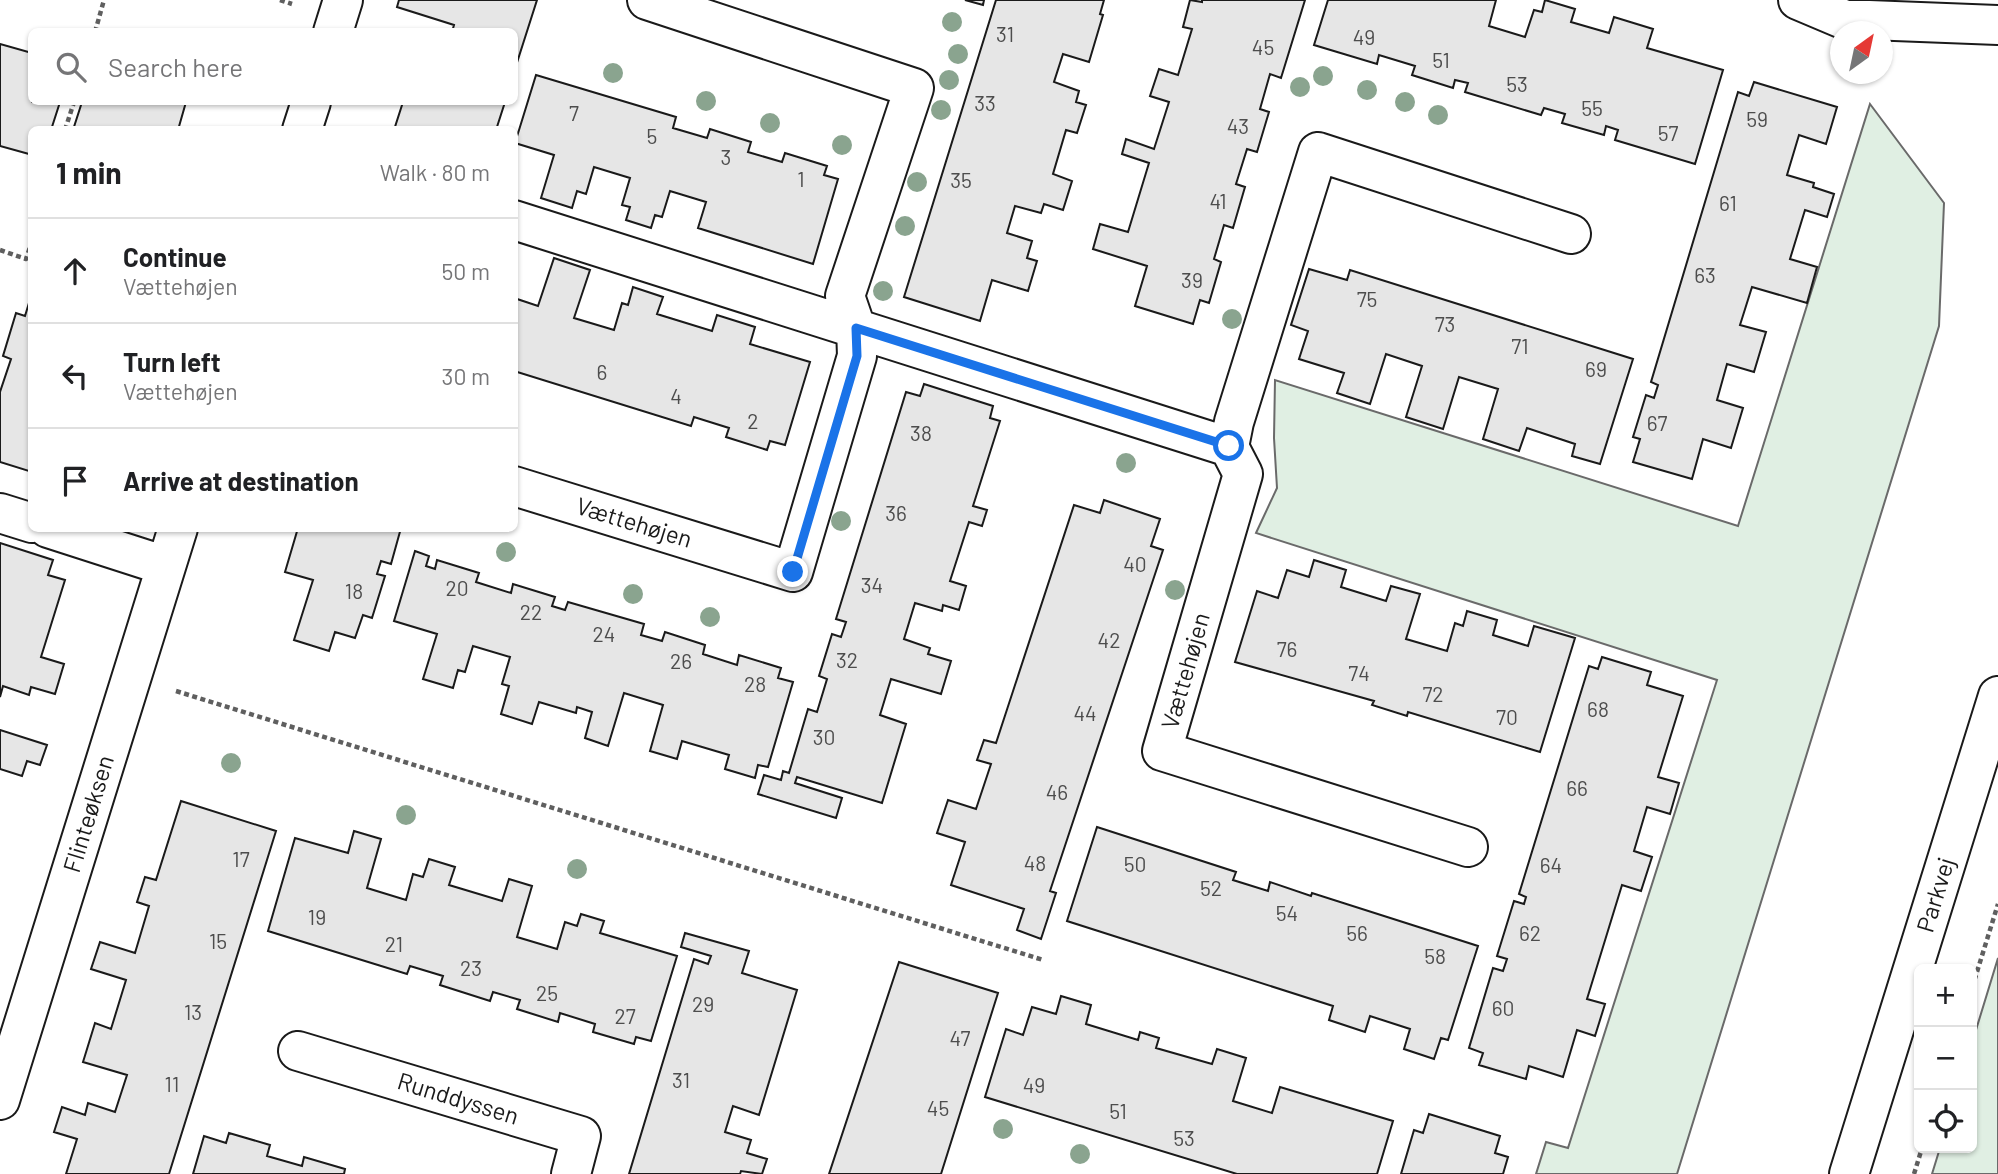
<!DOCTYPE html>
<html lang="en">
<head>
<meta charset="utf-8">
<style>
  body { margin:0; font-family:Barlow,sans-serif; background:#f2f2f2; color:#202124 }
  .controls { position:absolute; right:21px; bottom:21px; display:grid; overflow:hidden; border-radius:10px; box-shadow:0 2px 5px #0004 }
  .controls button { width:63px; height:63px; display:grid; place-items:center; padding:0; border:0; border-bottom:2px solid #e0e0e0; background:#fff; color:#202124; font:35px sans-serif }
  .compass { position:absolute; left:1830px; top:21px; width:63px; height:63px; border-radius:50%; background:#fff; box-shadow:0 2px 5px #0004; rotate:33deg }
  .stop { position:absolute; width:21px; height:21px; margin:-16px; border:5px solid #1a73e8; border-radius:50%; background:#fff }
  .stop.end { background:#1a73e8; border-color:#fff; box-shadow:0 2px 7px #0008 }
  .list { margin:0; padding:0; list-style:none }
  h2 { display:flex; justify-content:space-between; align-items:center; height:91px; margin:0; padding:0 28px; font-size:30px }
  h2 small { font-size:23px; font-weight:400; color:#757577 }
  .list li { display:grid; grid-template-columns:46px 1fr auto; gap:21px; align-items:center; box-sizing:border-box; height:105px; padding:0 28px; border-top:2px solid #e0e0e0 }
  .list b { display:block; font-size:26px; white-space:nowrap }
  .list p { margin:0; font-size:23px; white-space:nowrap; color:#757577 }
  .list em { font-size:23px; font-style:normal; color:#757577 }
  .icon { flex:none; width:38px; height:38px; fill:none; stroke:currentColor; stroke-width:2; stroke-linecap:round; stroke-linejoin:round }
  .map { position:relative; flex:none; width:1998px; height:1174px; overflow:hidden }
  .search { position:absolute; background:#fff; box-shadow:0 2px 5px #0004; left:28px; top:28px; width:490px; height:77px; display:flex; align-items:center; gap:18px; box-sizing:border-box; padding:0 24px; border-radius:10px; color:#757577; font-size:26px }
  .panel { position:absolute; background:#fff; box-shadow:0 2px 5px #0004; left:28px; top:126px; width:490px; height:406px; border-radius:10px }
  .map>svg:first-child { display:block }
  .green { fill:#e0efe3; stroke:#6a6a6a; stroke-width:2 }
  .building { fill:#e6e6e6; stroke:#1a1a1a; stroke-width:2 }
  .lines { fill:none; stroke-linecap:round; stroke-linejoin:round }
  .street-casing { stroke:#1a1a1a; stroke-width:42 }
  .secondary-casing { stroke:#1a1a1a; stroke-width:42 }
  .path { stroke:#5f5f5f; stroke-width:4.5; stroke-dasharray:5 3.5; stroke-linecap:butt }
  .street { stroke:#fff; stroke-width:38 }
  .secondary { stroke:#fff; stroke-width:38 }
  .tree { fill:#8aa48f }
  .route { stroke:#1a73e8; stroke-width:9 }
  .labels { text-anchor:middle; stroke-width:5; stroke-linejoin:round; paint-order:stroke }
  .number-label { font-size:21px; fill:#4d4d4d }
  .street-label { font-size:24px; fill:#1a1a1a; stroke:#fff }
</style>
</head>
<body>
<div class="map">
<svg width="1998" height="1174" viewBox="0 0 1998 1174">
  <rect width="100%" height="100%" fill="#fff"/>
  <!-- green -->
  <path class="green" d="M 1870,104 L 1944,203 L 1939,326 L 1677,1174 L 1536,1174 L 1546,1142 L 1568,1148 L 1717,680 L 1256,533 L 1277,488 L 1274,438 L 1275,380 L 1738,526 Z
    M 1998,958 L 1998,1174 L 1932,1174 L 1940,1148 L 1972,1148 L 1972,1043 Z"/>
  <!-- building -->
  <path class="building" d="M 399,0 L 537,0 L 514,72 L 514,32 L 452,32 L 454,25 L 397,7 Z
    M 965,0 L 984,0 L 983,5 Z
    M 996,0 L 1104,0 L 1100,14 L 1103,15 L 1089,62 L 1063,54 L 1054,82 L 1079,91 L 1076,102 L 1086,105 L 1077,133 L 1066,130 L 1053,174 L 1072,181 L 1063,210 L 1044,204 L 1041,213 L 1015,206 L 1007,233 L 1032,241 L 1027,258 L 1037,261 L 1028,291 L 992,280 L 980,321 L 904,297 Z
    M 1190,0 L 1202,2 L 1202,0 L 1305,0 L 1281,78 L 1270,74 L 1260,109 L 1269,112 L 1257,152 L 1247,149 L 1236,184 L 1245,187 L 1233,228 L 1224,225 L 1214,259 L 1221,262 L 1209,303 L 1200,300 L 1193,324 L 1135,306 L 1147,266 L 1093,249 L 1100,224 L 1128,232 L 1149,163 L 1122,154 L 1126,139 L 1154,149 L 1169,102 L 1150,96 L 1159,69 L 1178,75 L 1192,29 L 1183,27 Z
    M 1328,0 L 1496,0 L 1489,26 L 1525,37 L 1534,10 L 1542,12 L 1545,0 L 1575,9 L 1571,22 L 1609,33 L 1614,17 L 1653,29 L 1647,48 L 1723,70 L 1695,164 L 1615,140 L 1618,130 L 1606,126 L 1604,135 L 1562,123 L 1565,114 L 1544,108 L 1541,115 L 1465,92 L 1468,83 L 1455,80 L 1453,88 L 1412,75 L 1415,66 L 1379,55 L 1377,64 L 1314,45 Z
    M 0,44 L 32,53 L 32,102 L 60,102 L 51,130 L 32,130 L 32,146 L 29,154 L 0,146 Z
    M 536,75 L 676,117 L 673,128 L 707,138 L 710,129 L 751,142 L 748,152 L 782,162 L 785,153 L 827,166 L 824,175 L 838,179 L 813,264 L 698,228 L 706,202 L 670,191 L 662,217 L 655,215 L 651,228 L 626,220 L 630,207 L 622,205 L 630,178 L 594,167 L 586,194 L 577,191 L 572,208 L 541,198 L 554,155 L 515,143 Z
    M 1754,82 L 1837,107 L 1826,144 L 1799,135 L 1787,175 L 1814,183 L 1813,187 L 1834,194 L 1827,217 L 1805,210 L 1790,259 L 1817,267 L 1807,303 L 1752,287 L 1740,325 L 1766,332 L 1754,372 L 1727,364 L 1717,400 L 1743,408 L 1731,448 L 1703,439 L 1692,479 L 1633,462 L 1640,439 L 1633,437 L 1646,395 L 1654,398 L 1658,385 L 1651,382 L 1738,92 L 1749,96 Z
    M 82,102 L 186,102 L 178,130 L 73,130 Z
    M 403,102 L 505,102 L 496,130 L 394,130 Z
    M 554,258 L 590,270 L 574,318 L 614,330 L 622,303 L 628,305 L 633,287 L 663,297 L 657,314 L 712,331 L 717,315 L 755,327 L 750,344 L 810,362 L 785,445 L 770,441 L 767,450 L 726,437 L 729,428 L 694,417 L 691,426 L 514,371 L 514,298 L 538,306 Z
    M 1309,269 L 1347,280 L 1350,270 L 1633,359 L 1600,464 L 1572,456 L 1575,444 L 1527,428 L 1519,451 L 1483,439 L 1498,389 L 1459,377 L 1443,429 L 1406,417 L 1422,366 L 1386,354 L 1370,404 L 1337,393 L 1344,373 L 1299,359 L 1308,331 L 1291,325 Z
    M 32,293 L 32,472 L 0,462 L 0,392 L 11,359 L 3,356 L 16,313 L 25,316 Z
    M 924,384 L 993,406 L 990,418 L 1000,421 L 973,506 L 987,510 L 982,526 L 969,522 L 950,581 L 966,586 L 959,610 L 943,605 L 942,611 L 915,603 L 904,639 L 930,648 L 928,654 L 951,661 L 941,694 L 891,679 L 880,715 L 906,724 L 882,803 L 797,777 L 795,783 L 842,798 L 836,818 L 758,794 L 764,775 L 781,780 L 783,771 L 789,773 L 808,709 L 817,712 L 827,679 L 819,676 L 832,634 L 841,637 L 846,622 L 836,619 L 906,392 L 920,396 Z
    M 1104,500 L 1160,519 L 1151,546 L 1163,550 L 1050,891 L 1056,893 L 1041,939 L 1017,930 L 1024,909 L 951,885 L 965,842 L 937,833 L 948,800 L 976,809 L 991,764 L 977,760 L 984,740 L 996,743 L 1074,505 L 1100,513 Z
    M 298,528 L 401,528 L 391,564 L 381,561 L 377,574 L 385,576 L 372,618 L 363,615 L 355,638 L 335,632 L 329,651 L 294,640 L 313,580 L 285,572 Z
    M 0,543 L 53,560 L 48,575 L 65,580 L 41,657 L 64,664 L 55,694 L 31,687 L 29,695 L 3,686 L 0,697 Z
    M 415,551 L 429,556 L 426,566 L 435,569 L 437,560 L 479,573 L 476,582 L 511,593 L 513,584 L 555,597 L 552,606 L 565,610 L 568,602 L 644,624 L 641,635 L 662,641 L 665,632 L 705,645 L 703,654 L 737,665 L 739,655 L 781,668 L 778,678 L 793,682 L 768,767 L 758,765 L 755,778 L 725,769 L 729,755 L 682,741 L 677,759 L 650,751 L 663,705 L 624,693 L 608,746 L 585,738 L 592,712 L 577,707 L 576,713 L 539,702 L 532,724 L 501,714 L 509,686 L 502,684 L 510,657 L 473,646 L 465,672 L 458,670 L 453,688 L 423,679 L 437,634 L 394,621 Z
    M 1314,560 L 1346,570 L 1341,587 L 1386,601 L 1391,586 L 1420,594 L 1406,639 L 1447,651 L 1455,623 L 1463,626 L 1467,611 L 1497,620 L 1493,635 L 1528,646 L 1534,626 L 1575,638 L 1540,752 L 1408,712 L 1407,716 L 1372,705 L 1374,701 L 1235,662 L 1257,591 L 1278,598 L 1287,570 L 1309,577 Z
    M 1602,657 L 1651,672 L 1647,685 L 1683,696 L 1658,777 L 1679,783 L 1670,814 L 1647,807 L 1634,851 L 1652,857 L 1641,891 L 1622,885 L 1587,999 L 1605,1004 L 1595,1036 L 1577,1030 L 1563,1077 L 1529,1066 L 1526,1079 L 1479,1065 L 1483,1053 L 1469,1048 L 1493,968 L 1503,971 L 1507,959 L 1497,956 L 1514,901 L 1524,904 L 1526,897 L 1519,894 L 1589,666 L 1598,669 Z
    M 0,730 L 47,745 L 40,765 L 27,761 L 22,776 L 0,769 Z
    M 181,801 L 276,831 L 169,1174 L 66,1174 L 77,1139 L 54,1132 L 62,1107 L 85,1115 L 88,1103 L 115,1112 L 127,1075 L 83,1062 L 95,1023 L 111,1029 L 126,980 L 91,969 L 100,942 L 135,953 L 149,906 L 137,902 L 145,877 L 156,880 Z
    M 1097,827 L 1236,872 L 1233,880 L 1268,891 L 1270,882 L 1311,896 L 1312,893 L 1478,946 L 1448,1040 L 1441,1038 L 1434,1059 L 1404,1049 L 1410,1029 L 1370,1016 L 1365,1032 L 1329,1020 L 1333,1006 L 1067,921 Z
    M 354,831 L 381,839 L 367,888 L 406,900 L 413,874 L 423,877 L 429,859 L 455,867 L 449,885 L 502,901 L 509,879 L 532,886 L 517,937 L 557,949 L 565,922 L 577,926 L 581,914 L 604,921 L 600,933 L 677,956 L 651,1041 L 636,1037 L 634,1044 L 593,1032 L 595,1024 L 560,1013 L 558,1022 L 517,1009 L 520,1000 L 493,992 L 490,1001 L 440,985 L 443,976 L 410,966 L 407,974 L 268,931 L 295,838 L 348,853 Z
    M 685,933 L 749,951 L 742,973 L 797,990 L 759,1115 L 733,1106 L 725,1132 L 751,1140 L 747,1153 L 767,1159 L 762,1174 L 741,1171 L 740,1174 L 629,1174 L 694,959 L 708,964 L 711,956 L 681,947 Z
    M 899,962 L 998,993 L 941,1174 L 829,1174 Z
    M 1061,996 L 1091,1005 L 1086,1024 L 1138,1040 L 1140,1032 L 1159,1038 L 1156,1048 L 1212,1064 L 1217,1049 L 1246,1058 L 1233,1101 L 1272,1113 L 1280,1087 L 1393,1121 L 1377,1174 L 1237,1174 L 985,1097 L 1006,1029 L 1023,1035 L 1032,1007 L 1056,1014 Z
    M 1429,1114 L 1500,1136 L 1495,1153 L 1508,1157 L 1503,1174 L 1401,1174 L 1414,1130 L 1423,1133 Z
    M 229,1133 L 270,1145 L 267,1156 L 302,1166 L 304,1157 L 345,1169 L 344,1174 L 193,1174 L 204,1136 L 226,1143 Z"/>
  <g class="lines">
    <defs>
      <path id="street" d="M 333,32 L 343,0
        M 302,130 L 311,102
        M 514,220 L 1229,447
        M 514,486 L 793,572 L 857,356 L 856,328 L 845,296 L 914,88 L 647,0
        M 0,513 L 32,523
        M 48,528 L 166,566
        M 1468,847 L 1162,751 L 1243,474 L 1229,447 L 1234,422 L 1318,152 L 1571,234
        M 298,1051 L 581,1136 L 571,1174
        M 0,1100 L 178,528"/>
      <path id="secondary" d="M 1798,0 L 1843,19 L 1998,25
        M 1849,1174 L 1998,696"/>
    </defs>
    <!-- street casing -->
    <use href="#street" class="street-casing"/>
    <!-- secondary casing -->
    <use href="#secondary" class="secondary-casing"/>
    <!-- path -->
    <path class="path" d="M 280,0 L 292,4
      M 95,32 L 104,0
      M 65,130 L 74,102
      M 0,250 L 26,259 L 32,241
      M 176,691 L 1043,960
      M 1972,988 L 1998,904
      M 1914,1174 L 1922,1148"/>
    <!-- street -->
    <use href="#street" class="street"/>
    <!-- secondary -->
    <use href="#secondary" class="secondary"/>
  </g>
  <!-- trees -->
  <g class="tree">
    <circle cx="952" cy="22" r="10"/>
    <circle cx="958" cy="54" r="10"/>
    <circle cx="613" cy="73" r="10"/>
    <circle cx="1323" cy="76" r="10"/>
    <circle cx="949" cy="80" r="10"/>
    <circle cx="1300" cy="87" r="10"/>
    <circle cx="1367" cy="90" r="10"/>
    <circle cx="706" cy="101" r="10"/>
    <circle cx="1405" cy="102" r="10"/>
    <circle cx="941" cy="110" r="10"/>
    <circle cx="1438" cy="115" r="10"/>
    <circle cx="770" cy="123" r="10"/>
    <circle cx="842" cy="145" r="10"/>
    <circle cx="917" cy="182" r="10"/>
    <circle cx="905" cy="226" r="10"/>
    <circle cx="883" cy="291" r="10"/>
    <circle cx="1232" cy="319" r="10"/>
    <circle cx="1126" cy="463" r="10"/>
    <circle cx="841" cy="521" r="10"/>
    <circle cx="506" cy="552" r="10"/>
    <circle cx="1175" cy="590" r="10"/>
    <circle cx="633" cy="594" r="10"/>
    <circle cx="710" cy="617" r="10"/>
    <circle cx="231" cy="763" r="10"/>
    <circle cx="406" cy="815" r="10"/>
    <circle cx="577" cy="869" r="10"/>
    <circle cx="1003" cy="1129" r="10"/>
    <circle cx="1080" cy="1154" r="10"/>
  </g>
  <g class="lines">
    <!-- route -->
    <path class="route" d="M 793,572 L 857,356 L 856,328 L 1229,446"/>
  </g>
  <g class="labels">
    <!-- number labels -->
    <g class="number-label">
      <text x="1005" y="42">31</text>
      <text x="1364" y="45">49</text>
      <text x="1263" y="55">45</text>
      <text x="1441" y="68">51</text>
      <text x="1517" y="92">53</text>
      <text x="985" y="111">33</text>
      <text x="1592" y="116">55</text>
      <text x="574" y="121">7</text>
      <text x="1757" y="127">59</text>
      <text x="1238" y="134">43</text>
      <text x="1668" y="141">57</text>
      <text x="652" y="144">5</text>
      <text x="726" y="165">3</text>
      <text x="801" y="187">1</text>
      <text x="961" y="188">35</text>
      <text x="1218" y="209">41</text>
      <text x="1728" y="211">61</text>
      <text x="1705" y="283">63</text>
      <text x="1192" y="288">39</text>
      <text x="1367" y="307">75</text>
      <text x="1445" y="332">73</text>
      <text x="1520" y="354">71</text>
      <text x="1596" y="377">69</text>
      <text x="602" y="380">6</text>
      <text x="676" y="404">4</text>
      <text x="753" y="429">2</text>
      <text x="1657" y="431">67</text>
      <text x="921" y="441">38</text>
      <text x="896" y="521">36</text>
      <text x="1135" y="572">40</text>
      <text x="872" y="593">34</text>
      <text x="457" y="596">20</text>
      <text x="354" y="599">18</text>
      <text x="531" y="620">22</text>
      <text x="604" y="642">24</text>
      <text x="1109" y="648">42</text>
      <text x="1287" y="657">76</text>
      <text x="847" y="668">32</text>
      <text x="681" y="669">26</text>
      <text x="1359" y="681">74</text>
      <text x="755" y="692">28</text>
      <text x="1433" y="702">72</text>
      <text x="1598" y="717">68</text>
      <text x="1085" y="721">44</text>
      <text x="1507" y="725">70</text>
      <text x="824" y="745">30</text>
      <text x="1577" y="796">66</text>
      <text x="1057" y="800">46</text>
      <text x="241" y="867">17</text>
      <text x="1035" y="871">48</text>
      <text x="1135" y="872">50</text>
      <text x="1551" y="873">64</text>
      <text x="1211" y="896">52</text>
      <text x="1287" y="921">54</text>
      <text x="317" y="925">19</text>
      <text x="1357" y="941">56</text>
      <text x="1530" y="941">62</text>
      <text x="218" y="949">15</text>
      <text x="394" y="952">21</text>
      <text x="1435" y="964">58</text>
      <text x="471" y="976">23</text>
      <text x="547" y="1001">25</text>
      <text x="703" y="1012">29</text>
      <text x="1503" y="1016">60</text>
      <text x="193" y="1020">13</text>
      <text x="625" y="1024">27</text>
      <text x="960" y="1046">47</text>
      <text x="681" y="1088">31</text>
      <text x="172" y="1092">11</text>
      <text x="1034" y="1093">49</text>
      <text x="938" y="1116">45</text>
      <text x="1118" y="1119">51</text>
      <text x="1184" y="1146">53</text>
    </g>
    <!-- street labels -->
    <g class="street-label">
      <text transform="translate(634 523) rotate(17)" y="8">Vættehøjen</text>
      <text transform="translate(1186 671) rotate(-74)" y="8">Vættehøjen</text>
      <text transform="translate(89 814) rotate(-73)" y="8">Flinteøksen</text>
      <text transform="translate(1936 895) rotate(-73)" y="8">Parkvej</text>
      <text transform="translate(458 1099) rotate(17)" y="8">Runddyssen</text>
    </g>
  </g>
</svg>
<div class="controls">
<button>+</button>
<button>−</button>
<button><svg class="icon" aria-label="locate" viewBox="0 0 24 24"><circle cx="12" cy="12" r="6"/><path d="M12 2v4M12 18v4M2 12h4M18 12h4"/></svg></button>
</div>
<svg class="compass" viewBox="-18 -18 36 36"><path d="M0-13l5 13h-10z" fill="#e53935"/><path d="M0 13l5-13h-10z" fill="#757577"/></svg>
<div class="stop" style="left:1229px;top:446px"></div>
<div class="stop end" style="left:793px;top:572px"></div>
<div class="search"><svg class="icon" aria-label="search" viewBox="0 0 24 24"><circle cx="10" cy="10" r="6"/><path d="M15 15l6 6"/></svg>Search here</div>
<section class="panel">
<h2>1 min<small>Walk · 80 m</small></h2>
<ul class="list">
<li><svg class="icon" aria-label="ahead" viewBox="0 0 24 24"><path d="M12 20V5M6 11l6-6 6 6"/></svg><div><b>Continue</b><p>Vættehøjen</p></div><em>50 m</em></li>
<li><svg class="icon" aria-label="left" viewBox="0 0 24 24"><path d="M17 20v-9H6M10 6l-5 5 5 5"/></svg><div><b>Turn left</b><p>Vættehøjen</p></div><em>30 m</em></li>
<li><svg class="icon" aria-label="arrive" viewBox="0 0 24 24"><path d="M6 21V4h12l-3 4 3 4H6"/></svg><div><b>Arrive at destination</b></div></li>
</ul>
</section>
</div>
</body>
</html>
